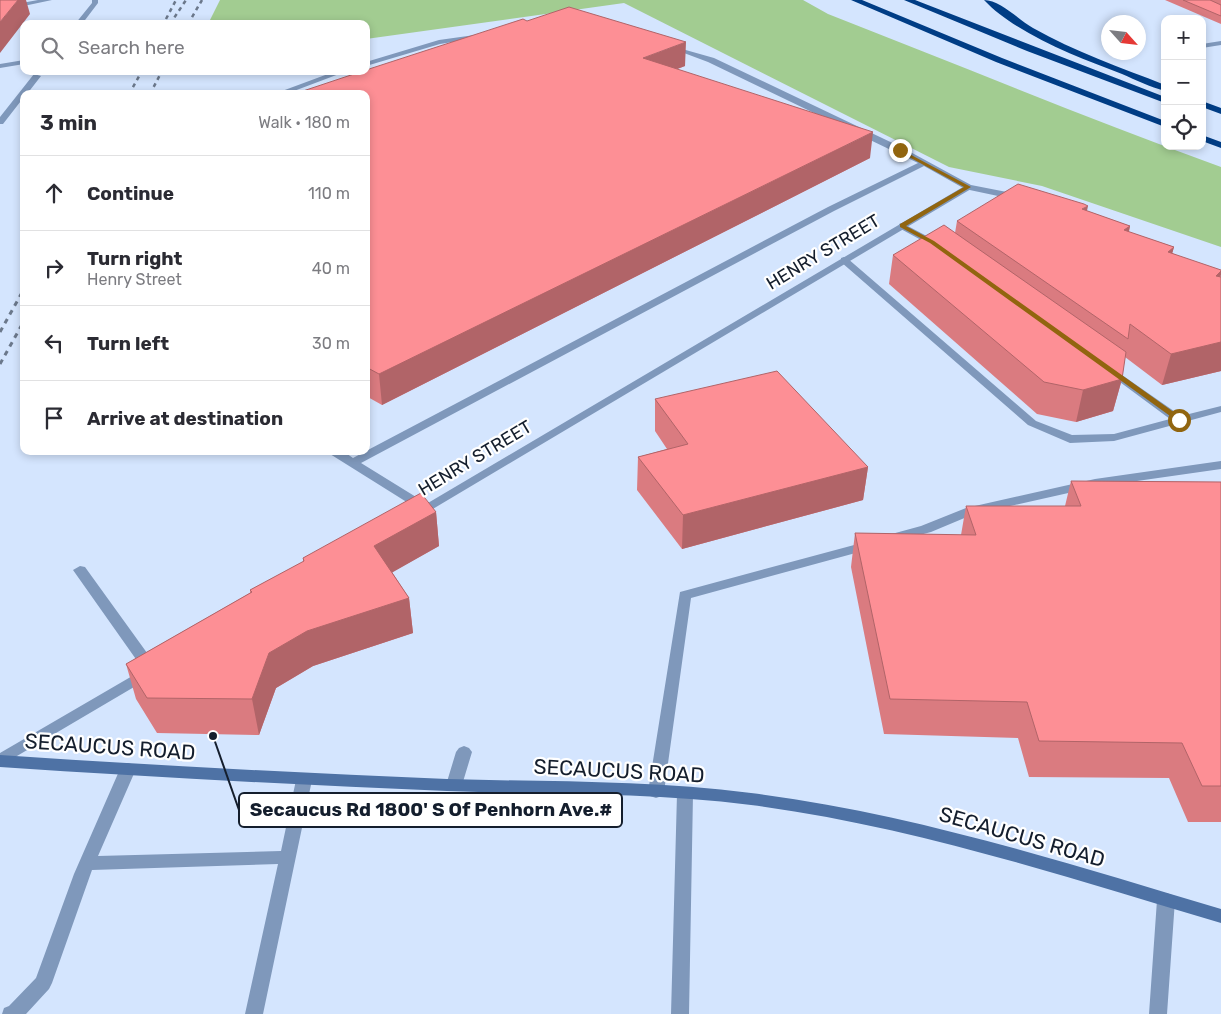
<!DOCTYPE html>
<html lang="en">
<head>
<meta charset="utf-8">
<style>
  body { margin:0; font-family:Rubik,sans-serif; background:#f7f7f7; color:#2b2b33 }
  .controls { position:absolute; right:15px; top:15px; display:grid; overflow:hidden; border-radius:10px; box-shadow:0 2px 8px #0003 }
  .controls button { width:45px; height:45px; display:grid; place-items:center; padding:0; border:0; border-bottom:1px solid #e1e1e2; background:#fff; color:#2b2b33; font:25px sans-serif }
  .compass { position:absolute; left:1101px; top:15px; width:45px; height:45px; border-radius:50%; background:#fff; box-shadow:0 2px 8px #0003; rotate:117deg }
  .stop { position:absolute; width:15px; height:15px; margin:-11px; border:4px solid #91650f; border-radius:50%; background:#fff }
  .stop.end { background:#91650f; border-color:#fff; box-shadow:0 1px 5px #0008 }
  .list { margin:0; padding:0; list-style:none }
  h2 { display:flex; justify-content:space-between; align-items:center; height:65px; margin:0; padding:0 20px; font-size:21px }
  h2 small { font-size:16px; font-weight:400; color:#7c7c81 }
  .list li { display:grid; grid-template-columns:32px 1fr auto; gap:15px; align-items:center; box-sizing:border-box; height:75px; padding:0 20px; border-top:1px solid #e1e1e2 }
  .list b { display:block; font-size:19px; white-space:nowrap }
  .list p { margin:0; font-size:16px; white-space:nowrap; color:#7c7c81 }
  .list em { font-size:16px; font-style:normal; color:#7c7c81 }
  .icon { flex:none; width:28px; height:28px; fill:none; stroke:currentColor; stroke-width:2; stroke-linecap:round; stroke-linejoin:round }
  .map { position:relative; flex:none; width:1221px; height:1014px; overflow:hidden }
  .search { position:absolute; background:#fff; box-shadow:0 2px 8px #0003; left:20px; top:20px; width:350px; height:55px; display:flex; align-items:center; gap:12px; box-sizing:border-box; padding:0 18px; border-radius:10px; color:#7c7c81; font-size:19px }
  .panel { position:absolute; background:#fff; box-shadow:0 2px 8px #0003; left:20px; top:90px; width:350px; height:365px; border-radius:10px }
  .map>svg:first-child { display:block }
  .green { fill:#a2cc91 }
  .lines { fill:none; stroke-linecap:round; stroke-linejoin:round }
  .lane { fill:#7f98bb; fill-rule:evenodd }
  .street { fill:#7f98bb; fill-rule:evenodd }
  .secondary { fill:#4e72a5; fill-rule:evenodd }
  .highway { fill:#003d85; fill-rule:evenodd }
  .rail-far1 { stroke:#6b788b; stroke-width:2.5; stroke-dasharray:4 4; stroke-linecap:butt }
  .rail { stroke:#6b788b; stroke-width:3; stroke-dasharray:5 5; stroke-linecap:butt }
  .wall { fill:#da7b80 }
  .shaded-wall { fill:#b16468 }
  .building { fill:#fd8f95; stroke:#b16468 }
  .route { fill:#91650f }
  .labels { text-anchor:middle; stroke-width:4.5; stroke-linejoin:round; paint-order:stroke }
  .street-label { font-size:18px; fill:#141e2d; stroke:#fff }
  .near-street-label { font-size:21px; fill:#141e2d; stroke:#fff }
  .leader { fill:none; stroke:#141e2d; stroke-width:2 }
  .callout-dot { fill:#141e2d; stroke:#fff; stroke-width:2 }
  .callout { fill:#fff; stroke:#141e2d; stroke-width:2 }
  .callout-label { font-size:19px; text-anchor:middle; font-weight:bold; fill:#141e2d }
</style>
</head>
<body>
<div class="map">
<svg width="1221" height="1014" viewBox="0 0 1221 1014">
  <rect width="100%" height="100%" fill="#d4e5fe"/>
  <!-- green -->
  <path class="green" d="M 220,0 L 803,0 L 828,14 C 959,65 1089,119 1221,167 L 1221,247 L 1042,186 L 949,167 L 624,3 L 366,39 L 366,24 L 208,24 Z"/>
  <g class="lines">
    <!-- lane -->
    <path class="lane" d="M 38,0 L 52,0 L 0,11 L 0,7 Z
      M 482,34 L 485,36 L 484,37 L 440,44 L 366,66 L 366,62 L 439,40 Z
      M 668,45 L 714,58 L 903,148 L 971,185 L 1017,194 L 1021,197 L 1017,200 L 965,189 L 924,166 L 834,211 L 361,463 L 429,505 L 431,508 L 429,511 L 421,511 L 330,454 L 328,451 L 343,451 L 353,458 L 366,451 L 828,207 L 918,163 L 708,62 L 668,47 Z
      M 336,71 L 347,71 L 286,94 L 274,94 Z
      M 34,74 L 41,76 L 27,94 L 24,94 L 24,97 L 3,124 L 0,124 L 0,117 Z
      M 902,223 L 940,243 L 942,245 L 940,247 L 934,247 L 899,228 L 899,224 Z
      M 844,257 L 847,258 L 1036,421 L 1072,435 L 1114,434 L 1170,419 L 1105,371 L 1104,369 L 1109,366 L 1181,416 L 1221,406 L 1221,412 L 1114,441 L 1070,443 L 1028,425 L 841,262 L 841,258 Z
      M 1221,461 L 1221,469 L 1095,487 L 974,514 L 931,532 L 893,542 L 887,538 L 888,535 L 921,526 L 966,508 L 1095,479 Z
      M 869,541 L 874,542 L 875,545 L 874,548 L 691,598 L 664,792 L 662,796 L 656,798 L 650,796 L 648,792 L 680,592 Z
      M 80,566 L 85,567 L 155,664 L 157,668 L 155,672 L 145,672 L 73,570 Z
      M 464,746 L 469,748 L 472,752 L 462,785 L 460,789 L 454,791 L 448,789 L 446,785 L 456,752 L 459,748 Z
      M 128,763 L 134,765 L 136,769 L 98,856 L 281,851 L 296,780 L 298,776 L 304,774 L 310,776 L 312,780 L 263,1014 L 245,1014 L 278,864 L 92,870 L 52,983 L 49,989 L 26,1014 L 2,1014 L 4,1008 L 9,1006 L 36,978 L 74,874 L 120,769 L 122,765 Z
      M 685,788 L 691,790 L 693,794 L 689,1014 L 671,1014 L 677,794 L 679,790 Z
      M 1166,893 L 1172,895 L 1175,900 L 1167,1014 L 1149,1014 L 1157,900 L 1160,895 Z"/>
    <!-- street -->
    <path class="street" d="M 92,0 L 98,0 L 98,3 L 82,24 L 75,24 L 92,3 Z
      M 1221,41 L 1221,45 L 1202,48 L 1202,44 Z
      M 24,60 L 24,64 L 0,68 L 0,64 Z
      M 968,184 L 972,187 L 971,189 L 421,516 L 413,516 L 411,513 Z
      M 146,668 L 151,669 L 153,673 L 151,677 L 0,766 L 0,753 Z"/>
    <!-- secondary -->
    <path class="secondary" d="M 0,755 C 149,765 298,773 447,779 C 548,782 650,780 751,793 C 912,813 1066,863 1221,909 L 1221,923 C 1066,877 912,826 751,805 C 651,792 548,795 447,791 C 298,785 149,777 0,767 Z"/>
    <!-- highway -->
    <path class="highway" d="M 851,0 L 862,0 L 1002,58 L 1165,121 L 1165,127 L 996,62 Z
      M 904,0 L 915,0 L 1165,97 L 1165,103 L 1027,51 Z
      M 984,0 C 1000,0 1019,20 1033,28 C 1075,52 1120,67 1165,85 L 1165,91 C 1150,87 1136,80 1122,74 C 1079,58 1016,34 984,0 Z
      M 1202,101 L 1221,108 L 1221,114 L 1202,107 Z
      M 1202,135 L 1221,142 L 1221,148 L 1202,141 Z"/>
    <!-- rail-far1 -->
    <path class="rail-far1" d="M 166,19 L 176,0
      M 170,24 L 186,0
      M 188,24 L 202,0
      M 129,94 L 142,71
      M 150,94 L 162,71"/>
    <!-- rail -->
    <path class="rail" d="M 0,332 L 24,289
      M 0,364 L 24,321"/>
  </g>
  <!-- wall -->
  <path class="wall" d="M 1165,0 L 1221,0 L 1221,24 Z
    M 685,66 L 677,69 L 870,158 L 382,405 L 366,396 L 366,94 Z
    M 1087,211 L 1130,226 L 1129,232 L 1174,247 L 1172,253 L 1221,277 L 1221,371 L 1162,385 L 1125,357 L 1122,379 L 1113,411 L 1076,422 L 1037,414 L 889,284 L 893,255 L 955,233 L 957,221 Z
    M 655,399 L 868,467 L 863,500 L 682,549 L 637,490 L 638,457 L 667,449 L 655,431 Z
    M 1071,481 L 1221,482 L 1221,822 L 1188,822 L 1169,778 L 1029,777 L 1018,738 L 884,734 L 851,567 L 855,533 L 961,535 L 966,506 L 1065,506 Z
    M 436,512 L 439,546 L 392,572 L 409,598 L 413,633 L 313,666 L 276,688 L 259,735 L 157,733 L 136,699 L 126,664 L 250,593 L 250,590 L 303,562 L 303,558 Z"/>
  <!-- shaded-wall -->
  <path class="shaded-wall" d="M 18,0 L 26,0 L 30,14 L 0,53 L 0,22 Z
    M 686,42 L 685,66 L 643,82 L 643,58 Z
    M 873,132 L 870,158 L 382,405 L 379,374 Z
    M 1088,206 L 1082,234 L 1082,209 Z
    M 1130,226 L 1123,254 L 1124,230 Z
    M 1174,247 L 1166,276 L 1168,252 Z
    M 1221,271 L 1221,275 L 1214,300 L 1216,276 Z
    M 1221,342 L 1221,371 L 1162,385 L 1171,354 Z
    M 1122,379 L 1113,411 L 1076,422 L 1083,390 Z
    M 868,467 L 863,500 L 682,549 L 683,515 Z
    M 436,512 L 439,546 L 379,580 L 374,546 Z
    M 409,598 L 413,633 L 313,666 L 276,688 L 259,735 L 252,699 L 269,653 L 307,631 Z"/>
  <!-- building -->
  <path class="building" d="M 0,0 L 18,0 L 0,22 Z
    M 1183,0 L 1210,0 L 1221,5 L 1221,16 Z
    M 569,7 L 686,42 L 643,58 L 873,132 L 379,374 L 366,367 L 366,94 L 294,94 L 363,71 L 366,71 L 366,70 L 523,19 L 527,21 Z
    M 1018,184 L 1084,204 L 1088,206 L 1082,209 L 1130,226 L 1124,230 L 1174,247 L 1168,252 L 1221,270 L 1221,271 L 1216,276 L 1221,277 L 1221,342 L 1171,354 L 1130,324 L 1128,339 L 957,221 Z
    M 944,225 L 1126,352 L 1122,379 L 1083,390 L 1044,382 L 893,255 Z
    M 777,371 L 868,467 L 683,515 L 638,457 L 688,444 L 655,399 Z
    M 1071,481 L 1221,482 L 1221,786 L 1202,786 L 1182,743 L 1039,741 L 1027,702 L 890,699 L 855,533 L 976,535 L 966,506 L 1081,506 Z
    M 421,493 L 436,512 L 374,546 L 409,598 L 307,631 L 269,653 L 252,699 L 147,698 L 126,664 L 252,592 L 250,590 L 304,561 L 303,558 Z"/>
  <!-- route -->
  <path class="route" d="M 900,149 L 971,187 L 906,226 L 934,241 L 1182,418 L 1182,421 L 1177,421 L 930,243 L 900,227 L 900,224 L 964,187 L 898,151 Z"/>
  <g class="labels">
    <!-- street labels -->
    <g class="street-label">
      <text transform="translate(823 252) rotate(-31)" y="6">HENRY STREET</text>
      <text transform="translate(475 458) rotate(-31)" y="6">HENRY STREET</text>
    </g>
    <!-- near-street labels -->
    <g class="near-street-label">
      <text transform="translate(110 747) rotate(4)" y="7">SECAUCUS ROAD</text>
      <text transform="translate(619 771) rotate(3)" y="7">SECAUCUS ROAD</text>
      <text transform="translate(1022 837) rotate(16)" y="7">SECAUCUS ROAD</text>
    </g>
  </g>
  <!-- callouts -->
  <path class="leader" d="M213 736L239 810"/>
  <circle class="callout-dot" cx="213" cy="736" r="5"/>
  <rect class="callout" x="239" y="793" width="383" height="34" rx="5"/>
  <g class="callout-label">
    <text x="431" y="816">Secaucus Rd 1800' S Of Penhorn Ave.#</text>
  </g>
</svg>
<div class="controls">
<button>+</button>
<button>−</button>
<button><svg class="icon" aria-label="locate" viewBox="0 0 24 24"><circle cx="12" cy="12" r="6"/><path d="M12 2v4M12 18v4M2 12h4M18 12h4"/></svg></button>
</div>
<svg class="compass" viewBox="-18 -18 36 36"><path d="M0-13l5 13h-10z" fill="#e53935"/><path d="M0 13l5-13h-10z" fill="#7c7c81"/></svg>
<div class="stop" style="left:1179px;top:420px"></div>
<div class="stop end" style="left:900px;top:150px"></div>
<div class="search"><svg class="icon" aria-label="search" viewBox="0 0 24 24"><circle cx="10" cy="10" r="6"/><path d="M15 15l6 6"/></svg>Search here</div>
<section class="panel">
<h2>3 min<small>Walk · 180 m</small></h2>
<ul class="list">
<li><svg class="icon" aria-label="ahead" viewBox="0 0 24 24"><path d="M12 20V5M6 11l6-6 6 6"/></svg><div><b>Continue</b></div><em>110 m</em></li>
<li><svg class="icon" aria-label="right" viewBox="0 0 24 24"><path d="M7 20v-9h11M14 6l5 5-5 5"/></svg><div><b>Turn right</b><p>Henry Street</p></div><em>40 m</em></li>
<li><svg class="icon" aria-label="left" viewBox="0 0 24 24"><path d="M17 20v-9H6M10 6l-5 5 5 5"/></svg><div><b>Turn left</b></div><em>30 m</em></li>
<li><svg class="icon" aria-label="arrive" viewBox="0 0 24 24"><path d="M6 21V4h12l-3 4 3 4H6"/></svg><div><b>Arrive at destination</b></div></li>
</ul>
</section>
</div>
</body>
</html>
